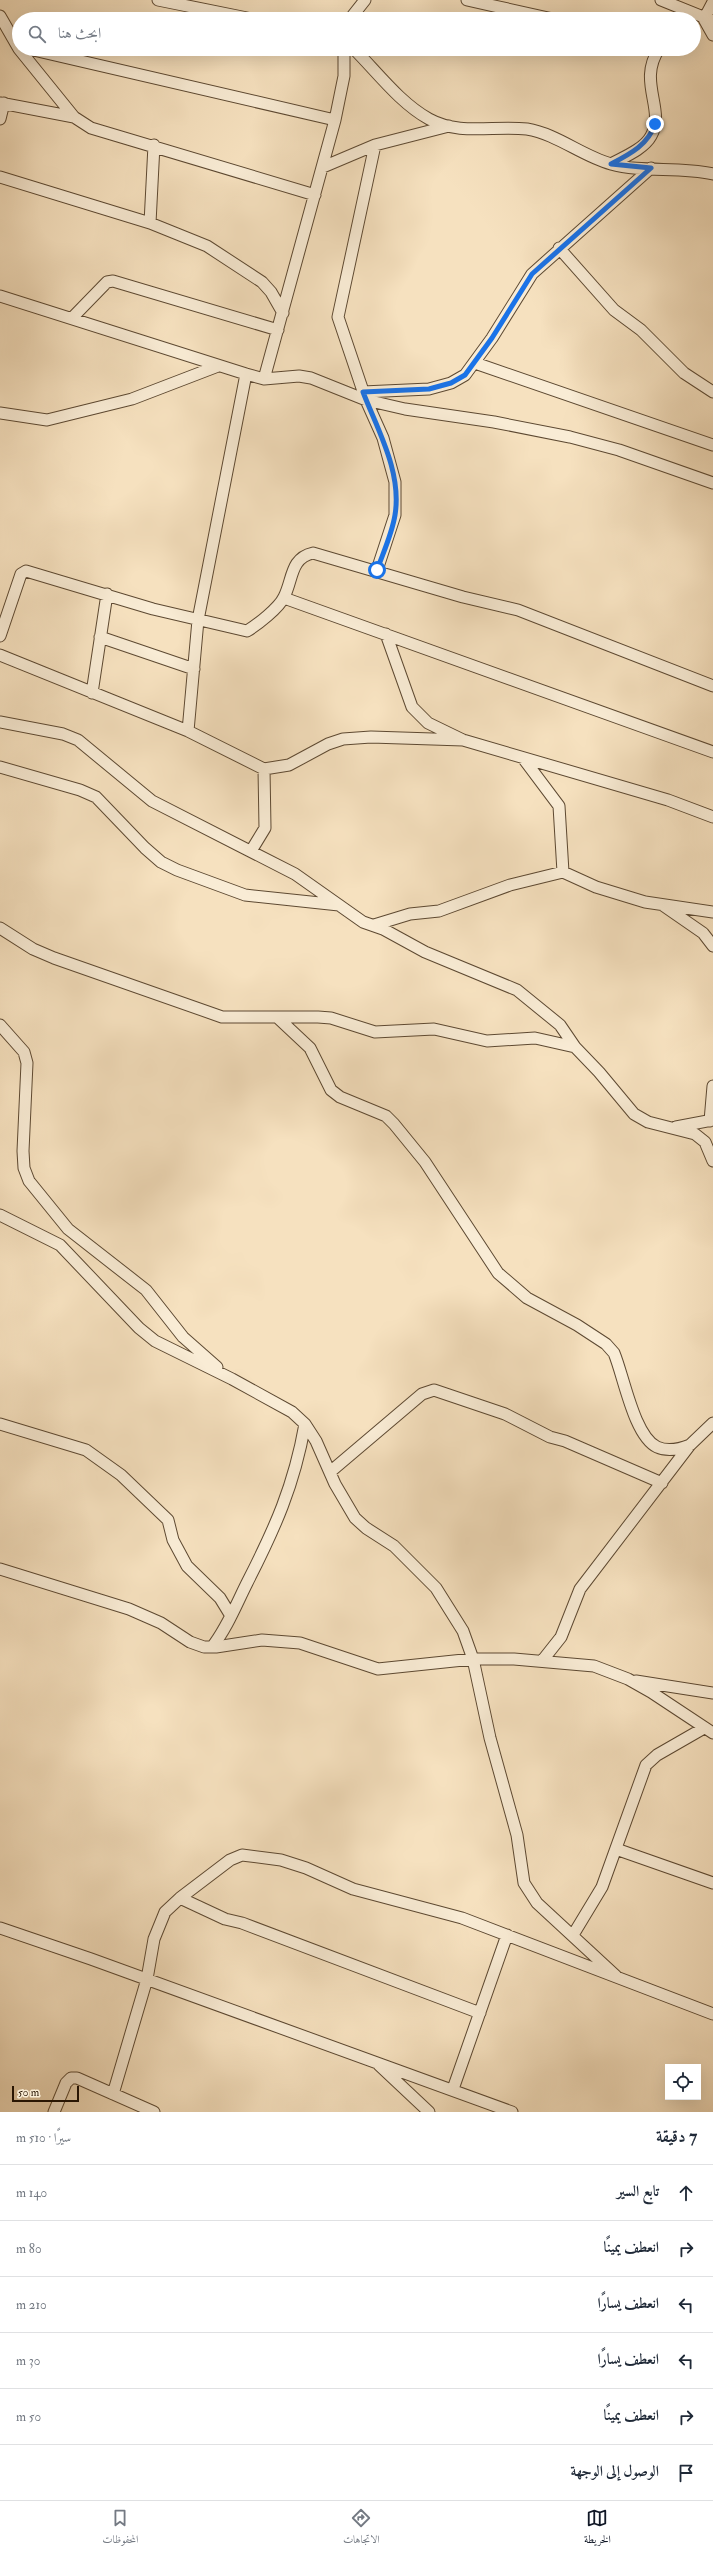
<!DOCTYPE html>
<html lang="ar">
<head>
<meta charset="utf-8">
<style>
  body { margin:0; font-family:"IM FELL Double Pica",Amiri,serif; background:#f6f6f7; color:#1f2937; direction:rtl }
  .controls { position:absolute; right:12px; bottom:12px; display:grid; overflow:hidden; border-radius:0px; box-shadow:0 4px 16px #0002 }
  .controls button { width:36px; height:36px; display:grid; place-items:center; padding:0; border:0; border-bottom:1px solid #e0e1e3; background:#fff; color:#1f2937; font:20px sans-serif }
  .scale { position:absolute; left:12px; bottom:10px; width:67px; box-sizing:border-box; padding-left:4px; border:2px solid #2a1603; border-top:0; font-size:11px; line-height:14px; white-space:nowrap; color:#2a1603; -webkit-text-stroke:3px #f9ecd5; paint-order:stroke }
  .stop { position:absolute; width:12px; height:12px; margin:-9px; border:3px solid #1a73e8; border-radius:50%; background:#fff }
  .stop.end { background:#1a73e8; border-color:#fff; box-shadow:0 1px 4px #0008 }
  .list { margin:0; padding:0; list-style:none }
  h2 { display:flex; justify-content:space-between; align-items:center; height:52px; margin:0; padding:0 16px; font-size:17px }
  h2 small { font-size:13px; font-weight:400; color:#747a83 }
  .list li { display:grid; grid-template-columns:26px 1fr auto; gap:12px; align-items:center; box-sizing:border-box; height:56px; padding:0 16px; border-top:1px solid #e0e1e3 }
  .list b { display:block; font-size:15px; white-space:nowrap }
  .list em { font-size:13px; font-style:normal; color:#747a83 }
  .icon { flex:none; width:22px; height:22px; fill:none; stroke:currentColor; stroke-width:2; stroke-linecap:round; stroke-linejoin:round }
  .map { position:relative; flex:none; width:713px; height:2112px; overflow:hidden; direction:ltr }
  .search { position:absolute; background:#fff; box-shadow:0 4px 16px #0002; left:12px; right:12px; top:12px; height:44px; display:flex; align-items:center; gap:10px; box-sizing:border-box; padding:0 14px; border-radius:22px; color:#747a83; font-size:15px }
  .sheet { height:388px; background:#fff }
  nav { display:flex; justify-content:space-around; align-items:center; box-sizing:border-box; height:56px; border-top:1px solid #e0e1e3; background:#fff; font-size:11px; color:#747a83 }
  nav a { display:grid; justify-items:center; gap:2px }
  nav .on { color:#111827 }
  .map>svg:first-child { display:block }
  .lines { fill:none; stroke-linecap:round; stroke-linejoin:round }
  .minor-casing { stroke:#5d4932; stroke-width:13 }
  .minor { stroke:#f9ecd5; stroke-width:11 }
  .route { stroke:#1a73e8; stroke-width:5 }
</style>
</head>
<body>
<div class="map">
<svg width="713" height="2112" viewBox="0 0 713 2112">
  <rect width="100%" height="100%" fill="#f6e1bf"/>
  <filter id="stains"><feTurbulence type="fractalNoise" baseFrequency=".005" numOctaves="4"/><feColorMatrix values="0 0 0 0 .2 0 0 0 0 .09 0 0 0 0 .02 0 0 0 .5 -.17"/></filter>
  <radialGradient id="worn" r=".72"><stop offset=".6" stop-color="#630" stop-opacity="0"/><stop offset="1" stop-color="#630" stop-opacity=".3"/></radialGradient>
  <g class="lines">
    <defs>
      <path id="minor" d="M 158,0 L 252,19
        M 467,0 L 553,19
        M 661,0 L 713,21
        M 713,2 L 704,19 L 713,35
        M 0,16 L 19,49
        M 350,19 L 365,0
        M 19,49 L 74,117 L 91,128 L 315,195
        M 29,49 L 335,120
        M 354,49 C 377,72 400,103 429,119 C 460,136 494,125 527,129 C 557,134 582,156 611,164 C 642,173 680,166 713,174
        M 0,103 L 74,117
        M 0,119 L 4,103
        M 375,145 L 338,317 L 366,400 L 383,438 L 395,482 L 395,515 L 377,570
        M 611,164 C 624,157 644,149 651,136 C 666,109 637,82 659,49
        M 323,167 L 375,145 L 449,126
        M 0,177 L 150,223 L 207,246 L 262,282 L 271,292 L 283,313
        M 150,223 L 154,145
        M 559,248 L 614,310 L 641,330 L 684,373 L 713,392
        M 0,296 L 246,374 L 264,379 L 299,376 L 311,378 L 366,400 L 405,409 L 494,422 L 570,437 L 619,450 L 713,483
        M 72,318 L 107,282 L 113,281 L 278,330
        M 475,363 L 713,445
        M 264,379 L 335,120 L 344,76 L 344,49
        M 363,392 L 429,389 L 451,383 L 465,375 L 492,338 L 532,274 L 651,168
        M 0,413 L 47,420 L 132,399 L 218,366
        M 284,598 L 713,752
        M 386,634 L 412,707 L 428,723 L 463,740 L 668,800 L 713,817
        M 0,636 L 21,574 L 26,571 L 153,609 L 247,631 C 257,625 279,608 284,597 C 293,580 290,558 313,553 L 463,597 L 518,610 L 713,686
        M 100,637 L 194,669
        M 0,655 L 188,731 L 264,769 L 289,765 L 328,744 L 343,739 L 371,737 L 463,740
        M 92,693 L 107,594
        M 0,722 L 63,734 L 78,740 L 152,801 L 295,874 L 363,922 L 383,929 L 425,952 L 517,990 L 560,1025 L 575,1047 L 599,1072 L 634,1114 L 648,1122 L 695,1134 L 705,1142 L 713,1161
        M 188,731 L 198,620 L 246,374
        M 523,758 L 559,806 L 563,872
        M 0,767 L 80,790 L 96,797 L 145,848 L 161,862 L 177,870 L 245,895 L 339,905
        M 251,851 L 265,828 L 264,769
        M 664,906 L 703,933 L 713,946
        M 374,925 L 410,914 L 439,911 L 510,885 L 563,872 L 596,887 L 645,902 L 713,912
        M 0,928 L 33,949 L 54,958 L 222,1017 L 318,1017 L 331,1018 L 375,1032 L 434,1029 L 487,1041 L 535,1038 L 575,1047
        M 278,1018 L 310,1048 L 331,1090 L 340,1097 L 386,1116 L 394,1124 L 425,1162 L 498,1273 L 527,1298 L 577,1325 L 606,1344 L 614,1353 C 624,1377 634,1436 657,1447 C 668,1452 680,1449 690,1445
        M 0,1025 L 24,1052 L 27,1063 L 23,1151 L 24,1168 L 29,1181 L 68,1229 L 146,1290 L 183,1337 L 217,1367
        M 710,1121 L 713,1086
        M 676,1127 L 713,1120
        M 0,1215 L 60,1245 L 139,1328 L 155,1341 L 232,1379 L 292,1412 L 305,1424 L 316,1441 L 335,1484 L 355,1518 L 366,1528 L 394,1546 L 436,1588 L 463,1631 L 473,1659 L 490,1738 L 517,1835 L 524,1883 L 537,1903 L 616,1976
        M 0,1424 L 86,1450 L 121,1475 L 168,1520 L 173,1540 L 187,1566 L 220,1598 L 231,1616
        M 330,1472 L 422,1394 L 434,1390 L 505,1414 L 550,1437 L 565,1441 L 662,1483
        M 0,1569 L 129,1609 L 161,1623 L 190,1642 L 204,1647 L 216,1647 L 262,1640 L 300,1643 L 378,1669 L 473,1659 L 514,1659 L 594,1666 L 628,1679 L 651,1692 L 713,1733
        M 212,1647 C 227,1628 236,1605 247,1583 C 275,1528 294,1486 305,1424
        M 542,1661 L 561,1637 L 580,1589 L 690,1445 L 713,1423
        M 636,1681 L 713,1693
        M 616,1849 L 713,1883
        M 180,1898 L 225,1919 L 242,1923 L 480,2013
        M 0,1928 L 91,1959 L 512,2112
        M 573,1935 L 602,1887 L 646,1765 L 657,1755 L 704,1728
        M 379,2065 L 429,2112
        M 453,2089 L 507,1935
        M 113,2094 L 147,1979 L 154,1939 L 165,1912 L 180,1898 L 230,1860 L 242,1855 L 281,1860 L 306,1868 L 353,1889 L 462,1918 L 713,2014
        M 54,2112 L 66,2083 L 71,2078 L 77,2078 L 154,2112"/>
    </defs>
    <!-- minor casing -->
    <use href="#minor" class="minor-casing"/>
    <!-- minor -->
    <use href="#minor" class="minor"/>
  </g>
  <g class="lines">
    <!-- route -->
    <path class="route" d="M 377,570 C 383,553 392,534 395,515 C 402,472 378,431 363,392 L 429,389 L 451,383 L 465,375 L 492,338 L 532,274 L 651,168 L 611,164 C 630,154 648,145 655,124"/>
  </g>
  <rect width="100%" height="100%" filter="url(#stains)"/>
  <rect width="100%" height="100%" fill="url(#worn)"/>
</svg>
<div class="controls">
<button><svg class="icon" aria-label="locate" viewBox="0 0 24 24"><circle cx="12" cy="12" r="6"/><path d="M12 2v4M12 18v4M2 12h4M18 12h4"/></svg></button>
</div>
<div class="scale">50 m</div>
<div class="stop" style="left:377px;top:570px"></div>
<div class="stop end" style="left:655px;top:124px"></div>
<div class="search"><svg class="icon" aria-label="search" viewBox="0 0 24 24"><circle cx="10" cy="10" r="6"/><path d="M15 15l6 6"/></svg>ابحث هنا</div>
</div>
<section class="sheet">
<h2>7 دقيقة<small>سيرًا · 510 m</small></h2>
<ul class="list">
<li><svg class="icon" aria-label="ahead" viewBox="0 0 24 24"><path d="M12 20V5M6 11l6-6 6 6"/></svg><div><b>تابع السير</b></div><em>140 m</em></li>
<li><svg class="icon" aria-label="right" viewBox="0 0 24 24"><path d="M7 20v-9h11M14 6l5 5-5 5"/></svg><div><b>انعطف يمينًا</b></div><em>80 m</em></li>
<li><svg class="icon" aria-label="left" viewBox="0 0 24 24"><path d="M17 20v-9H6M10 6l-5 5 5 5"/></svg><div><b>انعطف يسارًا</b></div><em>210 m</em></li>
<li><svg class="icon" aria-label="left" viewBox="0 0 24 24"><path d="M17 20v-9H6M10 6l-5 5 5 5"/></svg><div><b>انعطف يسارًا</b></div><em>30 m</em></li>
<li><svg class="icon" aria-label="right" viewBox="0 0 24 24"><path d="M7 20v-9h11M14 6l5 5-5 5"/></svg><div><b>انعطف يمينًا</b></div><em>50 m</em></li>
<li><svg class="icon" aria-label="arrive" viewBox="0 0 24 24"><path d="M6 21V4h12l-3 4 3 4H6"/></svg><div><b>الوصول إلى الوجهة</b></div></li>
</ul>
</section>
<nav>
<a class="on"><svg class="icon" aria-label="map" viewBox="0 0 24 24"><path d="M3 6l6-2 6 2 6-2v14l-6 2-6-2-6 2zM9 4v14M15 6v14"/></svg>الخريطة</a>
<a><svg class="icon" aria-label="directions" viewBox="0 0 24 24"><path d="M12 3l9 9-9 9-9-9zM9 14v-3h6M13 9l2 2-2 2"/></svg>الاتجاهات</a>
<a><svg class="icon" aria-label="saved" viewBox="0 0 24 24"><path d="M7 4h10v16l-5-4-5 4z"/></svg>المحفوظات</a>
</nav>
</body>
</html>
